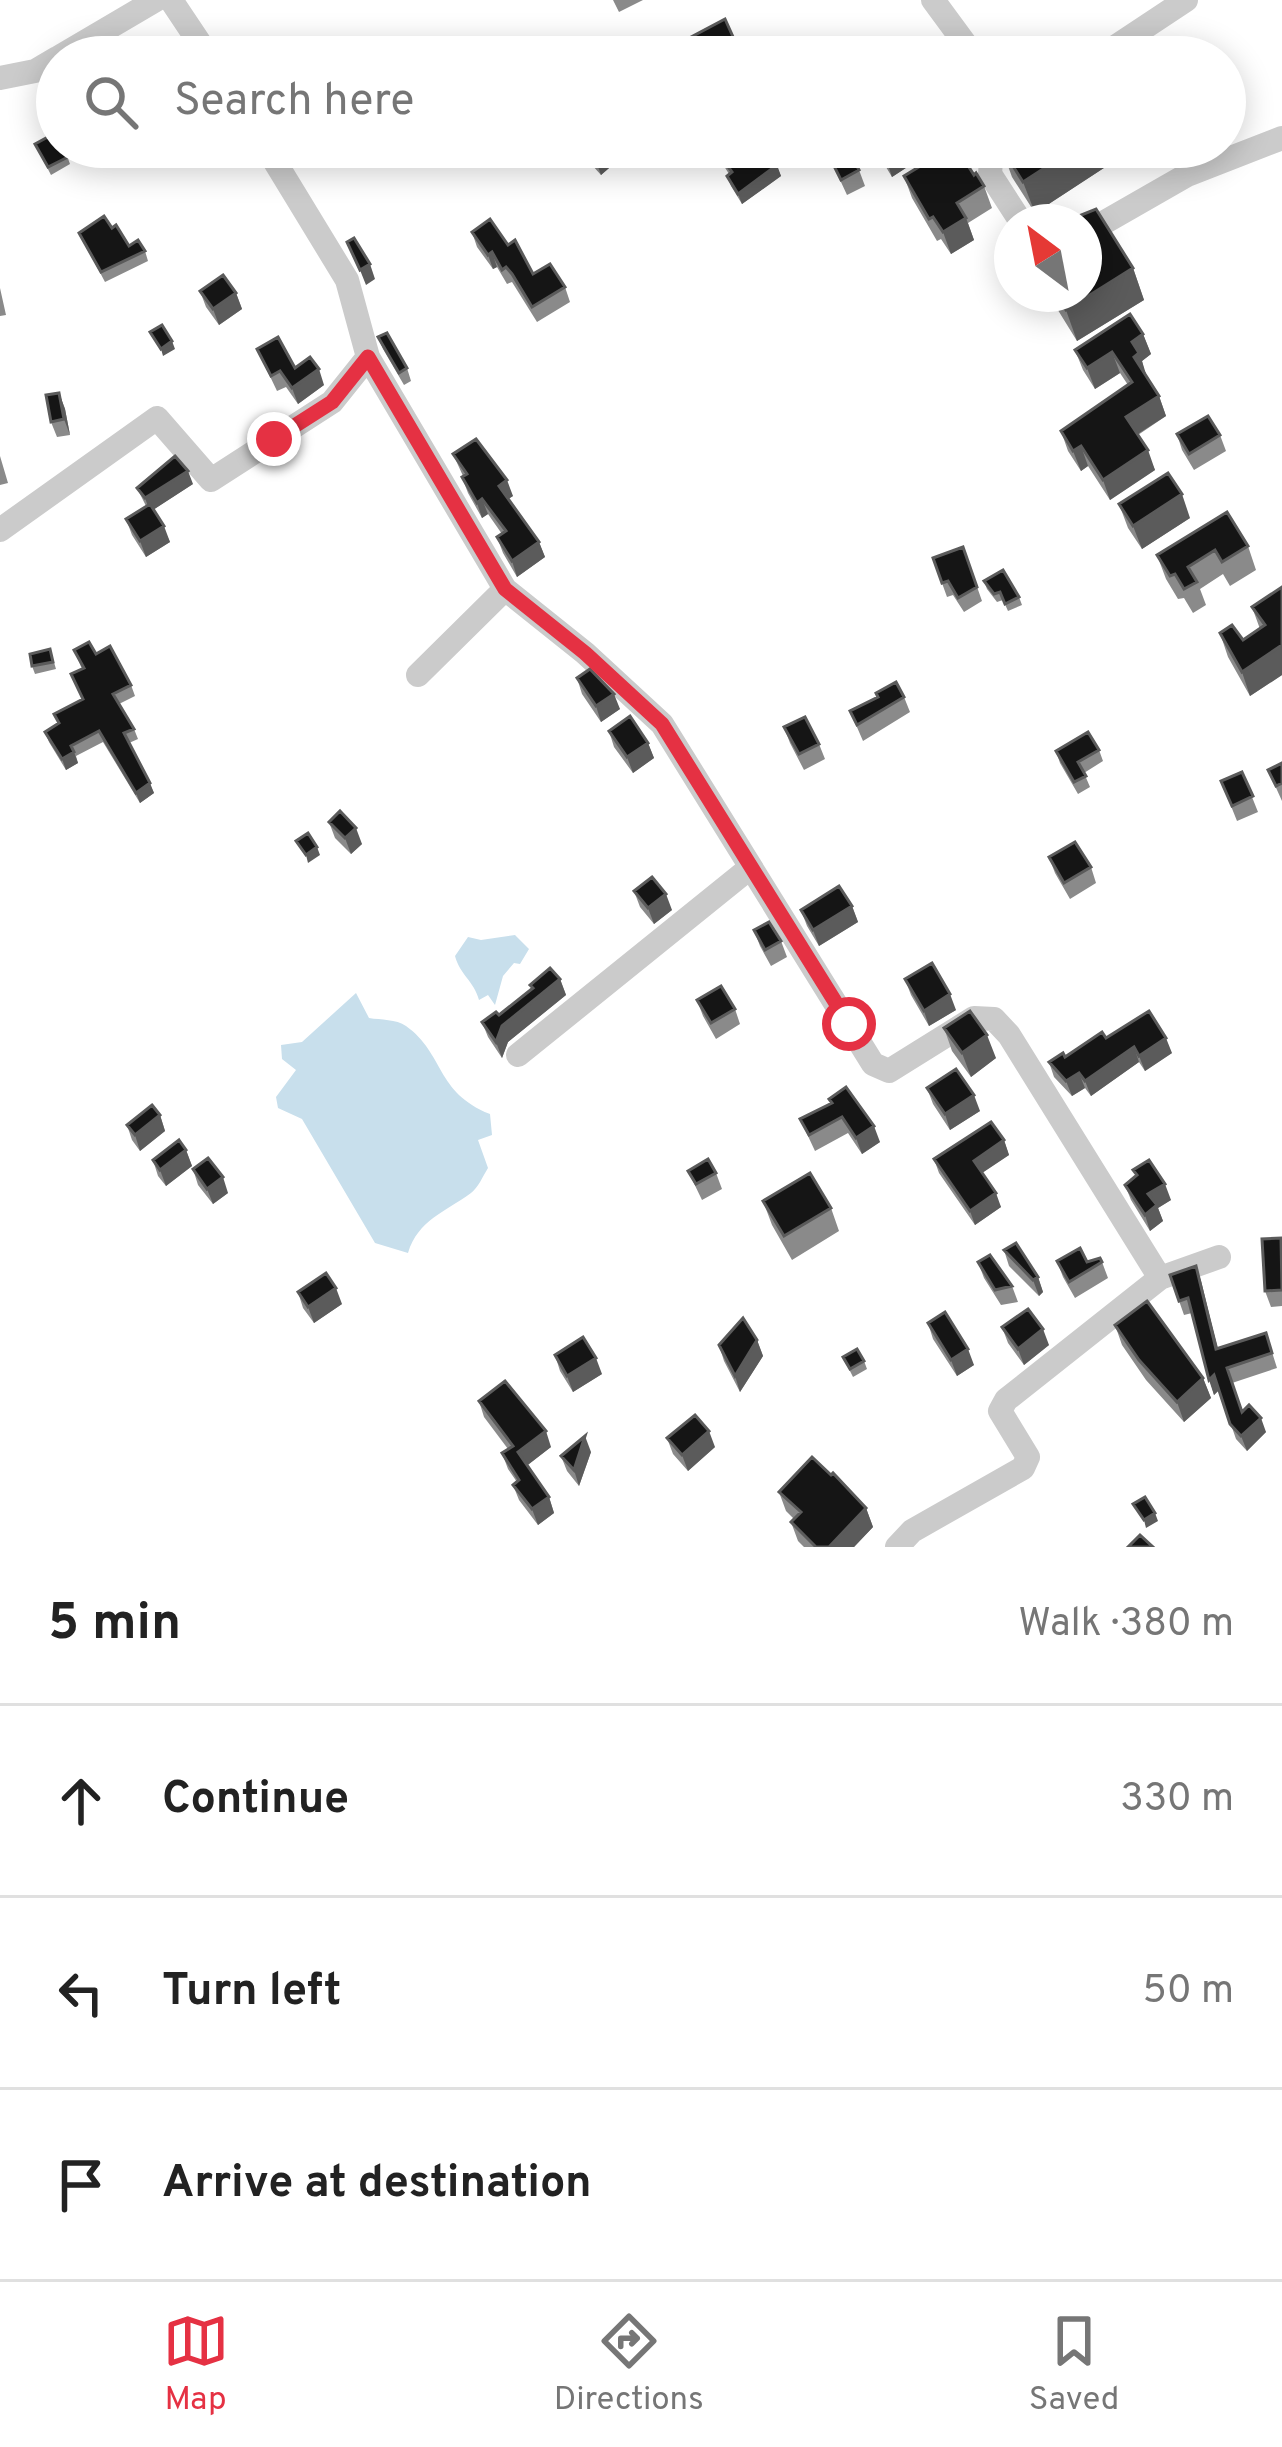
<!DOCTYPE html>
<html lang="en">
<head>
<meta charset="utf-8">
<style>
  body { margin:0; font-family:Overpass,sans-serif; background:#f6f6f6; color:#222 }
  .compass { position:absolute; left:994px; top:204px; width:108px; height:108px; border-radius:50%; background:#fff; box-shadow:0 6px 30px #0003; rotate:328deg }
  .stop { position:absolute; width:36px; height:36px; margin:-27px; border:9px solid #e53143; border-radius:50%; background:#fff }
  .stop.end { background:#e53143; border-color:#fff; box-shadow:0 3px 12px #0008 }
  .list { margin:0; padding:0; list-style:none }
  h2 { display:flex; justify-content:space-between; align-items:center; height:156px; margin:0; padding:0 48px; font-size:51px }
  h2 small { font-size:39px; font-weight:400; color:#767676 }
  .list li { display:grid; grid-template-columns:78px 1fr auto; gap:36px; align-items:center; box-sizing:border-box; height:192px; padding:0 48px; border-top:3px solid #e0e0e0 }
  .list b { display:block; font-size:45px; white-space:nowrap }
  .list em { font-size:39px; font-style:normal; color:#767676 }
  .icon { flex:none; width:66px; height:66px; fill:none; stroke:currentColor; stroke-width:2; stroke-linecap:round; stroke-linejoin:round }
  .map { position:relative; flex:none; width:1282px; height:1547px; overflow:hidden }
  .search { position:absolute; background:#fff; box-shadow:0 6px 30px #0003; left:36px; right:36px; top:36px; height:132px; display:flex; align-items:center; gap:30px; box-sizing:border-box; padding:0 42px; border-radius:66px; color:#767676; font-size:45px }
  .sheet { height:732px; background:#fff }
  nav { display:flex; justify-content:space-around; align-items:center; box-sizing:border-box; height:168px; border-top:3px solid #e0e0e0; background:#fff; font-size:33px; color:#767676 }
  nav a { display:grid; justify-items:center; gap:6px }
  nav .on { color:#e53143 }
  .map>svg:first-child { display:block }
  .water { fill:#c8dfec }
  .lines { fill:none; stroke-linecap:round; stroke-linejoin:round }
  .minor { stroke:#cbcbcb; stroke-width:24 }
  .wall { fill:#8a8a8a }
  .shaded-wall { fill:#5b5b5b }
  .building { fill:#151515; stroke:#5b5b5b; stroke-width:3 }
  .route { stroke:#e53143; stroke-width:15 }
</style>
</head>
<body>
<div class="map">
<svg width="1282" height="1547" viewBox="0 0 1282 1547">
  <rect width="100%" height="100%" fill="#fff"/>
  <!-- water -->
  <path class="water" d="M 515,935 L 529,949 L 520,964 L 514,963 L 503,976 L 495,1005 L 488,995 L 479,1000 C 474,981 460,975 455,956 L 468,937 L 481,940 Z
    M 356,993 L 369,1018 C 381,1020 396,1019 406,1026 C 445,1054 435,1092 490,1114 L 492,1135 L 478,1140 L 488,1168 C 483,1176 478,1188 471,1193 C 445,1212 418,1220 408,1253 L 375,1243 L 302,1119 L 278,1108 L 276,1097 L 296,1070 L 282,1059 L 281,1045 L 302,1042 Z"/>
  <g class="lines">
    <!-- minor -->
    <path class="minor" d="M 171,0 L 209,57
      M 933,0 L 975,57
      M 59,57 L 156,0
      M 1100,57 L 1186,0
      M 0,78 L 35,71 L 57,58
      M 266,147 L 347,280 L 368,357 L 505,589 L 585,653 L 662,724 L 873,1064 L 889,1071 L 974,1018 L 994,1019 L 1009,1035 L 1160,1278
      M 992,147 L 990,174 L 1021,222
      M 1084,234 L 1187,175 L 1282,138
      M 0,530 L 157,418 L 211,480 L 332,402 L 368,357
      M 418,675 L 505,589
      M 518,1055 L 751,867
      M 897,1547 L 912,1531 L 1023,1468 L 1028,1457 L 1000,1411 L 1006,1400 L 1160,1278 L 1219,1257"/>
  </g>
  <!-- wall -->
  <path class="wall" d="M 613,0 L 643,0 L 619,12 Z
    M 734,39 L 739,51 L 729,57 L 685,57 L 680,43 Z
    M 35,144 L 67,147 L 68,152 L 66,153 L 70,164 L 51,175 Z
    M 591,147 L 634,147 L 637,157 L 619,167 L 616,162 L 601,175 L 592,165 L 587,151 Z
    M 712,147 L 732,147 L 736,153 L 785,147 L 789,159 L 777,167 L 781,176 L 742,204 L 731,186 L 727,176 L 729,174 Z
    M 876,147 L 938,147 L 892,177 L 880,157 Z
    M 1001,147 L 1136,147 L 1035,213 L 1012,177 Z
    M 829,156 L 859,170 L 865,186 L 847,195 Z
    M 939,166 L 974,175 L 984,186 L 992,208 L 968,223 L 974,240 L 951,254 L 941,239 L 937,241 L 912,198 L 904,176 Z
    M 112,228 L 129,246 L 145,251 L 148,261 L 105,282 L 79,233 Z
    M 472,232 L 508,245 L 533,274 L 565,287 L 570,302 L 537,322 L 512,282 L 507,284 L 497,267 L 493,269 L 477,247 Z
    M 1133,268 L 1144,300 L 1077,341 L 1048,294 L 1084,294 Z
    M 0,288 L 6,315 L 0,316 Z
    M 200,291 L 236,293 L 242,309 L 219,325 L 206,307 Z
    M 1143,334 L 1151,354 L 1142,361 L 1145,374 L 1159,396 L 1166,416 L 1138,435 L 1155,470 L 1110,500 L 1088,466 L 1081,471 L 1068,451 L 1061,431 L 1128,385 L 1120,373 L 1095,389 L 1083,370 L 1075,350 Z
    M 378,337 L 407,368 L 411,381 L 404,385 L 383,349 Z
    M 257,349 L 295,368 L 324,385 L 298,404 L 286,387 L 277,391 Z
    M 59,393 L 65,409 L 70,435 L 57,437 L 51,422 Z
    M 1177,434 L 1220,435 L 1226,451 L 1194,470 L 1182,450 Z
    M 453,454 L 513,496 L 508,499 L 539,542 L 545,557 L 517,577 L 503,553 L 497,537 L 502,534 L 488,514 L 482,518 L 468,493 L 462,477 L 463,476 Z
    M 0,456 L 8,483 L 0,485 Z
    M 193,484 L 154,509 L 170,542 L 146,557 L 132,535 L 126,519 L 146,506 L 137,488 Z
    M 1119,504 L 1190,518 L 1142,549 L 1128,528 Z
    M 1248,546 L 1256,570 L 1230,586 L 1223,574 L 1200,589 L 1206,605 L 1193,613 L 1184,598 L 1178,599 L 1166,579 L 1157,555 Z
    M 963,547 L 982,601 L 964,612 L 953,595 L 947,597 L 933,558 Z
    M 984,581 L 1019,597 L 1022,605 L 1008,611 L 1003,600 L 997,602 L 987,589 Z
    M 1282,587 L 1282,675 L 1250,696 L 1228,657 L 1220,633 L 1243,640 L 1260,629 L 1252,607 Z
    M 50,649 L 56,669 L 35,674 L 32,666 Z
    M 74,650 L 96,654 L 131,685 L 135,696 L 119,704 L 134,729 L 138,739 L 129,743 L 154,793 L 140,803 L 103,742 L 76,756 L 78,763 L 66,770 L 49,742 L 45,732 L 58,724 L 54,714 L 82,699 L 82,669 Z
    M 577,678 L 620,709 L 601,722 L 582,694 Z
    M 904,697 L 910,712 L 863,741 L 850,711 Z
    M 784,727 L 819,744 L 825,759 L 804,770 L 790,743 Z
    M 609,731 L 648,743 L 654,758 L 633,773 L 614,747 Z
    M 1099,750 L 1103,761 L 1084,773 L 1090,787 L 1078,794 L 1060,763 L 1056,751 Z
    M 1282,763 L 1282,801 L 1268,770 Z
    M 1242,772 L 1258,812 L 1237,821 L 1221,781 Z
    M 329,822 L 362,844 L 351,854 L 335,838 Z
    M 1049,857 L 1091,867 L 1096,883 L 1070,899 L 1055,873 Z
    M 634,891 L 672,910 L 654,924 L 640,907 Z
    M 852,906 L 858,922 L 819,946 L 807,926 L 801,910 Z
    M 754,930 L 781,941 L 787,957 L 771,966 L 760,946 Z
    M 560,979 L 566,995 L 508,1042 L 502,1058 L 488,1037 L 482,1022 L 499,1015 L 532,989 L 530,985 Z
    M 905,979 L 956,1010 L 929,1026 L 911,995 Z
    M 697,1000 L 735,1009 L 740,1024 L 716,1039 L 703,1016 Z
    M 944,1028 L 996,1058 L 971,1077 L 952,1051 Z
    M 1106,1038 L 1172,1053 L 1145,1071 L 1139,1062 L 1091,1096 L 1085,1088 L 1072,1096 L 1054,1077 L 1049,1062 L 1065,1057 Z
    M 927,1088 L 980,1111 L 950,1130 L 933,1104 Z
    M 829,1099 L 880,1142 L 862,1154 L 848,1133 L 815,1151 L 800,1119 L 831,1103 Z
    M 160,1115 L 165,1131 L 140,1151 L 132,1140 L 127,1125 Z
    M 1004,1140 L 1009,1155 L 982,1173 L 1001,1207 L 975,1225 L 939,1173 L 934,1159 Z
    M 186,1150 L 192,1166 L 166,1186 L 158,1176 L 153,1160 Z
    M 193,1169 L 228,1193 L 213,1204 L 198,1185 Z
    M 1133,1170 L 1171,1200 L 1158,1208 L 1163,1221 L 1150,1231 L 1131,1200 L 1125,1185 L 1136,1176 Z
    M 688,1171 L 716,1173 L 722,1189 L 702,1200 Z
    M 763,1201 L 831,1208 L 839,1231 L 792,1260 L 772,1225 Z
    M 1282,1240 L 1282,1306 L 1271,1307 L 1265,1291 Z
    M 1004,1250 L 1038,1277 L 1043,1292 L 1039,1296 L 1009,1266 Z
    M 1057,1261 L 1102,1262 L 1108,1278 L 1075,1298 L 1063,1277 Z
    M 978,1262 L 1012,1286 L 1018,1302 L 1001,1305 L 984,1278 Z
    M 1196,1266 L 1218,1349 L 1266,1333 L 1277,1368 L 1232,1383 L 1242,1411 L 1266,1432 L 1247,1451 L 1236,1439 L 1219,1390 L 1214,1395 L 1192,1313 L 1184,1315 L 1170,1275 Z
    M 298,1292 L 342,1304 L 314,1323 L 303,1308 Z
    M 928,1323 L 974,1365 L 957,1376 L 933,1339 Z
    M 1115,1325 L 1203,1378 L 1211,1398 L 1184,1422 L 1146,1380 L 1122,1345 Z
    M 1002,1327 L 1049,1345 L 1024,1365 L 1008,1343 Z
    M 757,1340 L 763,1356 L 740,1392 L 724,1361 L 719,1345 Z
    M 555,1355 L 602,1374 L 573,1392 L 560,1371 Z
    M 843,1357 L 864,1361 L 867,1369 L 853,1377 Z
    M 479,1401 L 551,1447 L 527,1465 L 549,1497 L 554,1513 L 538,1525 L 519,1500 L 513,1485 L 517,1482 L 508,1469 L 502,1453 L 508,1449 L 484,1417 Z
    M 667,1438 L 715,1447 L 688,1471 L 673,1454 Z
    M 591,1452 L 579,1486 L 567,1471 L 561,1456 Z
    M 779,1492 L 866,1508 L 873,1527 L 854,1547 L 804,1547 L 798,1541 L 791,1522 L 794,1519 L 786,1511 Z"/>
  <!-- shaded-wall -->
  <path class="shaded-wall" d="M 893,147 L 938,147 L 892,177 L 884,153 Z
    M 1077,147 L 1136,147 L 1035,213 L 1023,182 Z
    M 611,148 L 616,162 L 601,175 L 596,161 Z
    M 777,165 L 781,176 L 742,204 L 738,194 Z
    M 966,218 L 974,240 L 951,254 L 943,232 Z
    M 492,252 L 497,267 L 493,269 L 488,255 Z
    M 370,264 L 375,279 L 366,285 L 360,270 Z
    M 1133,268 L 1144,300 L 1077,341 L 1066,310 Z
    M 236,293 L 242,309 L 219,325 L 213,309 Z
    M 1143,334 L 1151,354 L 1142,361 L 1146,374 L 1141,377 L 1134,357 L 1132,342 Z
    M 172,341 L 175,349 L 163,356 L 161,349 Z
    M 1112,352 L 1120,373 L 1095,389 L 1087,368 Z
    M 319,369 L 324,385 L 298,404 L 292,388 Z
    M 59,393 L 65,409 L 70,435 L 64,419 Z
    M 1159,396 L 1166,416 L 1133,437 L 1126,417 Z
    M 1081,446 L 1088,466 L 1081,471 L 1073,451 Z
    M 1148,450 L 1155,470 L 1110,500 L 1103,480 Z
    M 188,471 L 193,484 L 150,512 L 145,498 Z
    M 507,480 L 513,496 L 504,502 L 499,486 Z
    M 1182,494 L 1190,518 L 1142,549 L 1133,526 Z
    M 482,499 L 488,514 L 482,518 L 477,503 Z
    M 164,526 L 170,542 L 146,557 L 140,541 Z
    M 539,542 L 545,557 L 517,577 L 512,561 Z
    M 1282,645 L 1282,675 L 1250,696 L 1242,672 Z
    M 614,694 L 620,709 L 601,722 L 596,706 Z
    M 648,743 L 654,758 L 633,773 L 627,757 Z
    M 74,752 L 78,763 L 66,770 L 62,759 Z
    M 150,783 L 154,793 L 140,803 L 136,793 Z
    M 356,828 L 362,844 L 351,854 L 345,838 Z
    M 317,847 L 320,855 L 308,863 L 306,855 Z
    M 666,894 L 672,910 L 654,924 L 648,908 Z
    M 852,906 L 858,922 L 819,946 L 813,930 Z
    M 560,979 L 566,995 L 508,1042 L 502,1058 L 496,1042 L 502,1026 Z
    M 950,994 L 956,1010 L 929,1026 L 924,1011 Z
    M 987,1035 L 996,1058 L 971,1077 L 962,1053 Z
    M 1166,1038 L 1172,1053 L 1145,1071 L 1139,1056 Z
    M 1134,1047 L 1139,1062 L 1091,1096 L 1085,1081 Z
    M 1079,1073 L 1085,1088 L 1072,1096 L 1066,1081 Z
    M 974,1095 L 980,1111 L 950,1130 L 945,1114 Z
    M 160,1115 L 165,1131 L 140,1151 L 135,1135 Z
    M 874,1126 L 880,1142 L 862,1154 L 856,1138 Z
    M 1004,1140 L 1009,1155 L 979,1175 L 974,1161 Z
    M 186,1150 L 192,1166 L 166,1186 L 160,1170 Z
    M 223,1177 L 228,1193 L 213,1204 L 207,1189 Z
    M 1165,1184 L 1171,1200 L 1158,1208 L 1163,1221 L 1150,1231 L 1145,1215 L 1148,1194 Z
    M 996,1193 L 1001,1207 L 975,1225 L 970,1211 Z
    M 1196,1266 L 1201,1281 L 1222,1364 L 1216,1349 Z
    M 1038,1277 L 1043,1292 L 1039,1296 L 1033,1280 Z
    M 336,1288 L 342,1304 L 314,1323 L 308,1307 Z
    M 1043,1329 L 1049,1345 L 1024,1365 L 1018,1349 Z
    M 757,1340 L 763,1356 L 740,1392 L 735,1376 Z
    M 968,1349 L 974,1365 L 957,1376 L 951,1360 Z
    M 596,1358 L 602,1374 L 573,1392 L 567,1376 Z
    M 1214,1375 L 1219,1390 L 1214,1395 L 1209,1380 Z
    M 1203,1378 L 1211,1398 L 1184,1422 L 1177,1402 Z
    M 1261,1418 L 1266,1432 L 1247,1451 L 1241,1436 Z
    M 546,1431 L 551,1447 L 524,1468 L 518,1452 Z
    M 709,1431 L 715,1447 L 688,1471 L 682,1455 Z
    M 585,1436 L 591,1452 L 579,1486 L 574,1470 Z
    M 549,1497 L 554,1513 L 538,1525 L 532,1509 Z
    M 866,1508 L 873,1527 L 854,1547 L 829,1547 Z
    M 1155,1513 L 1158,1521 L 1146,1528 L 1144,1520 Z"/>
  <!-- building -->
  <path class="building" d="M 725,19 L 734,39 L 702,57 L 687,57 L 680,43 Z
    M 621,40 L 629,52 L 622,57 L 602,57 L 600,54 Z
    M 131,45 L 137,57 L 109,57 Z
    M 57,132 L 57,147 L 62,147 L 68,157 L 48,167 L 35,144 Z
    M 591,147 L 624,147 L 614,152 L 611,148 L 596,161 L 587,151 Z
    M 714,147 L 732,147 L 736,153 L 744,147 L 785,147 L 786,149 L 771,157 L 777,165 L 738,194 L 727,176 L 732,172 Z
    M 847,147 L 859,170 L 841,180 L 829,156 Z
    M 1001,147 L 1077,147 L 1023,182 Z
    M 960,153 L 974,175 L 976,173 L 984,186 L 957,203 L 966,218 L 943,232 L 933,217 L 929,219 L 904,176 L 932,159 L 939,166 Z
    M 1096,209 L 1133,268 L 1066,310 L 1056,294 L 1084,294 L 1084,222 L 1064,222 Z
    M 104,216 L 112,228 L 116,225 L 129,246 L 138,240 L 145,251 L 101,272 L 79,233 Z
    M 490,219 L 508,245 L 515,240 L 533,274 L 550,264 L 565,287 L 532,307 L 512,274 L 506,267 L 502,270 L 492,252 L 488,255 L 472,232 Z
    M 354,238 L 370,264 L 360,270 L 347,242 Z
    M 223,275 L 236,293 L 213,309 L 200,291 Z
    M 1130,314 L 1143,334 L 1132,342 L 1139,353 L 1134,357 L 1159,396 L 1126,417 L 1148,450 L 1103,480 L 1081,446 L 1073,451 L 1061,431 L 1132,382 L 1112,352 L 1087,368 L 1075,350 Z
    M 162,325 L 172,341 L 161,349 L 150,332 Z
    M 387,333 L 407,368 L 399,373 L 378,337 Z
    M 278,337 L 295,368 L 310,357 L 319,369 L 292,388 L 280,371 L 271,376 L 257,349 Z
    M 59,393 L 64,419 L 51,422 L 46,395 Z
    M 1208,416 L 1220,435 L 1189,454 L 1177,434 Z
    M 476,439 L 507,480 L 499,486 L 539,542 L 512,561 L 497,537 L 506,531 L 482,499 L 477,503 L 462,477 L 467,474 L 453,454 Z
    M 175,456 L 188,471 L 145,498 L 137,488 Z
    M 1168,473 L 1182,494 L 1133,526 L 1119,504 Z
    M 150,504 L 164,526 L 140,541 L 126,519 Z
    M 1227,512 L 1248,546 L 1222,562 L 1215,550 L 1188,567 L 1197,582 L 1184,589 L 1175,574 L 1170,576 L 1157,555 Z
    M 963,547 L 977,587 L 958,598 L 948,581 L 942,583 L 933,558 Z
    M 1003,570 L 1019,597 L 1005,604 L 1000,592 L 994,594 L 984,581 Z
    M 1282,587 L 1282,645 L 1242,672 L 1220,633 L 1232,625 L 1243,640 L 1265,625 L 1252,607 Z
    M 89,642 L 96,654 L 110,646 L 131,685 L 113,694 L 134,729 L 124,733 L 150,783 L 136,793 L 99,731 L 71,746 L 74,752 L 62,759 L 45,732 L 59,723 L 54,714 L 83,699 L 71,674 L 84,668 L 74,650 Z
    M 50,649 L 53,662 L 32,666 L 30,654 Z
    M 590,669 L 614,694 L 596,706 L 577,678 Z
    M 896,682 L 904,697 L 857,725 L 850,711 L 878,697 L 876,693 Z
    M 630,716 L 648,743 L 627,757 L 609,731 Z
    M 805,717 L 819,744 L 799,754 L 784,727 Z
    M 1088,732 L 1099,750 L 1078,762 L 1086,776 L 1074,782 L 1056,751 Z
    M 1282,763 L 1282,783 L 1276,786 L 1268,770 Z
    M 1242,772 L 1253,796 L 1232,806 L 1221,781 Z
    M 340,811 L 356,828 L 345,838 L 329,822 Z
    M 308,833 L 317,847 L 306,855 L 296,841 Z
    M 1075,842 L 1091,867 L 1064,883 L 1049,857 Z
    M 652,877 L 666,894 L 648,908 L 634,891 Z
    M 839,886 L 852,906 L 813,930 L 801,910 Z
    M 769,922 L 781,941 L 765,950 L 754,930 Z
    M 932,963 L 950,994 L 924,1011 L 905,979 Z
    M 550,968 L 560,979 L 502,1026 L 496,1042 L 482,1022 L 496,1012 L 499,1015 L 533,988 L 530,985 Z
    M 721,986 L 735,1009 L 711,1023 L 697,1000 Z
    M 970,1011 L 987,1035 L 962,1053 L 944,1028 Z
    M 1149,1011 L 1166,1038 L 1139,1056 L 1134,1047 L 1085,1081 L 1079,1073 L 1066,1081 L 1049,1062 L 1063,1053 L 1065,1057 L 1102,1032 L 1106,1038 Z
    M 956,1069 L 974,1095 L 945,1114 L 927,1088 Z
    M 846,1087 L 874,1126 L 856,1138 L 842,1117 L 809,1135 L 800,1119 L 832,1103 L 829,1099 Z
    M 152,1105 L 160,1115 L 135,1135 L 127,1125 Z
    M 991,1122 L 1004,1140 L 974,1161 L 996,1193 L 970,1211 L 934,1159 Z
    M 179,1140 L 186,1150 L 160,1170 L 153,1160 Z
    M 208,1158 L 223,1177 L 207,1189 L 193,1169 Z
    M 708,1159 L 716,1173 L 696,1184 L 688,1171 Z
    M 1149,1160 L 1165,1184 L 1148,1194 L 1157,1205 L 1145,1215 L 1125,1185 L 1137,1175 L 1133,1170 Z
    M 810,1173 L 831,1208 L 784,1236 L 763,1201 Z
    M 1281,1238 L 1282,1290 L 1265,1291 L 1262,1239 Z
    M 1016,1243 L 1038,1277 L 1033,1280 L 1004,1250 Z
    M 1080,1248 L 1087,1262 L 1100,1258 L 1102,1262 L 1069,1282 L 1057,1261 Z
    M 990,1255 L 1012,1286 L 995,1290 L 978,1262 Z
    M 1196,1266 L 1216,1349 L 1266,1333 L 1272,1353 L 1227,1368 L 1242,1412 L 1249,1405 L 1261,1418 L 1241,1436 L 1230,1424 L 1214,1375 L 1209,1380 L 1188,1298 L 1179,1301 L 1170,1275 Z
    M 326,1273 L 336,1288 L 308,1307 L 298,1292 Z
    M 1147,1301 L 1203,1378 L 1177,1402 L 1139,1360 L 1115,1325 Z
    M 1028,1309 L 1043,1329 L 1018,1349 L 1002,1327 Z
    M 945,1312 L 968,1349 L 951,1360 L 928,1323 Z
    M 743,1318 L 757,1340 L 735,1376 L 719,1345 Z
    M 583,1337 L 596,1358 L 567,1376 L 555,1355 Z
    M 857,1349 L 864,1361 L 850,1369 L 843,1357 Z
    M 505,1381 L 546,1431 L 518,1452 L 549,1497 L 532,1509 L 513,1485 L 519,1480 L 502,1453 L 513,1446 L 479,1401 Z
    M 695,1415 L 709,1431 L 682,1455 L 667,1438 Z
    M 585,1436 L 574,1470 L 561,1456 Z
    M 812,1457 L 831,1475 L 833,1473 L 866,1508 L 829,1547 L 816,1547 L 791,1522 L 801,1512 L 779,1492 Z
    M 1145,1497 L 1155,1513 L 1144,1520 L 1133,1504 Z
    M 1140,1535 L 1153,1547 L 1128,1547 Z"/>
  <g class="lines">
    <!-- route -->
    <path class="route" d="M 274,439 L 332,402 L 368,357 L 505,589 L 585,653 L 662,724 L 849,1024"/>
  </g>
</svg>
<svg class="compass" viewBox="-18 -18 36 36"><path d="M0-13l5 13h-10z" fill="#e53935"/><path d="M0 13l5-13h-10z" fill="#767676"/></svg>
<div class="stop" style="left:849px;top:1024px"></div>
<div class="stop end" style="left:274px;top:439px"></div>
<div class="search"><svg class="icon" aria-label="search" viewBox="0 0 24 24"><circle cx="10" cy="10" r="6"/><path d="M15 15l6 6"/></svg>Search here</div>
</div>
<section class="sheet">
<h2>5 min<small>Walk · 380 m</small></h2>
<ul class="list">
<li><svg class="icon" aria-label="ahead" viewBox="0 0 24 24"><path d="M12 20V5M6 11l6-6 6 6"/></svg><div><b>Continue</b></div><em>330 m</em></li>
<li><svg class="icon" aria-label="left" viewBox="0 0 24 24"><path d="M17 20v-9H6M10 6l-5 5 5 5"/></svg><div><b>Turn left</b></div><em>50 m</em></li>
<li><svg class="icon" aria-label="arrive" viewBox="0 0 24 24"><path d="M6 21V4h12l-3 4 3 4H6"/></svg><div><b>Arrive at destination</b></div></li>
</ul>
</section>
<nav>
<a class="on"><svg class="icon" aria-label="map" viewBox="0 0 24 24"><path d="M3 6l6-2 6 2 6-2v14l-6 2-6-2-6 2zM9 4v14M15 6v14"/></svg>Map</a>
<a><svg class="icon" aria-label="directions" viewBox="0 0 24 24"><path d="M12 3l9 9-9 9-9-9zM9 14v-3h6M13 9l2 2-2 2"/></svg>Directions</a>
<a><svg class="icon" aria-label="saved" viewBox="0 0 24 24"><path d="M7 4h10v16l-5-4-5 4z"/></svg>Saved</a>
</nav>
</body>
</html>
